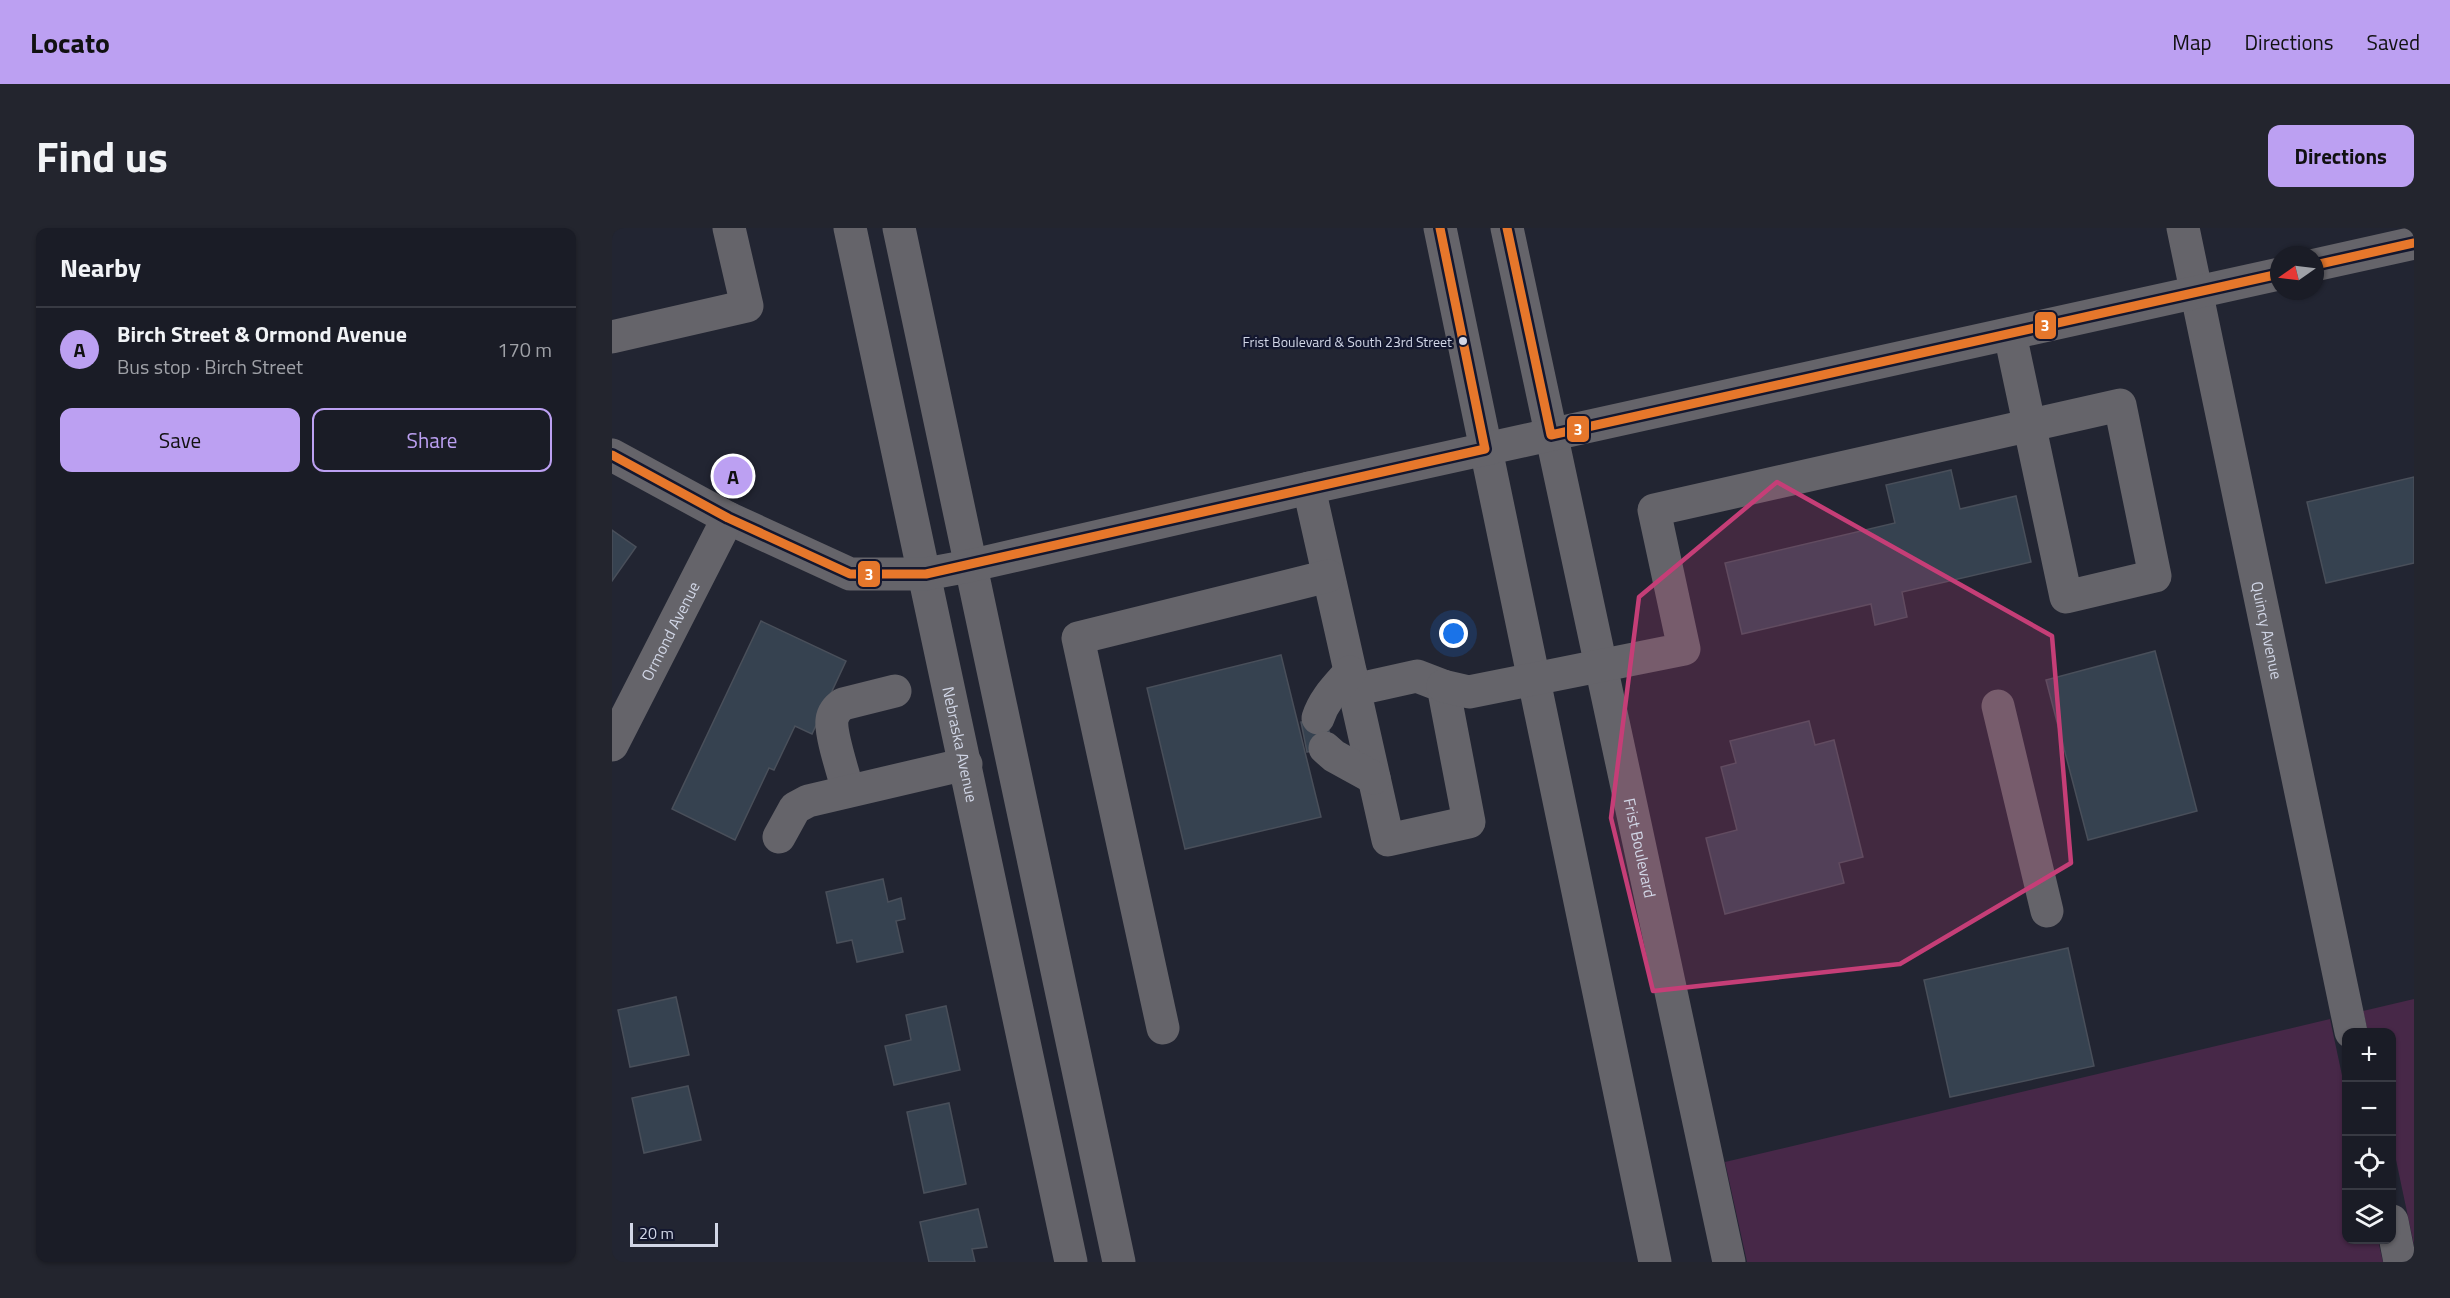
<!DOCTYPE html>
<html lang="en">
<head>
<meta charset="utf-8">
<style>
  body { margin:0; font-family:"Titillium Web",sans-serif; background:#23252e; color:#f1f3f6 }
  .controls { position:absolute; right:18px; bottom:18px; display:grid; overflow:hidden; border-radius:12px; box-shadow:0 2px 4px #0004 }
  .controls button { width:54px; height:54px; display:grid; place-items:center; padding:0; border:0; border-bottom:2px solid #383a43; background:#1a1c26; color:#f1f3f6; font:30px sans-serif }
  .compass { position:absolute; left:1658px; top:18px; width:54px; height:54px; border-radius:50%; background:#1a1c26; box-shadow:0 2px 4px #0004; rotate:256deg }
  .scale { position:absolute; left:18px; bottom:15px; width:88px; box-sizing:border-box; padding-left:6px; border:3px solid #d1d6e6; border-top:0; font-size:16px; line-height:21px; white-space:nowrap; color:#d1d6e6; -webkit-text-stroke:4px #13172f; paint-order:stroke }
  .you { position:absolute; left:842px; top:406px; width:21px; height:21px; margin:-15px; border:4px solid #fff; border-radius:50%; background:#1a73e8; box-shadow:0 0 0 9px #1a73e833 }
  .badge { display:grid; place-items:center; width:39px; height:39px; border-radius:50%; background:#bca0f2; color:#111; font-size:20px; font-weight:700 }
  .pin { position:absolute; translate:-50% -50%; border:3px solid #fff; box-shadow:0 2px 6px #0006 }
  .list { margin:0; padding:0; list-style:none }
  h2 { display:flex; justify-content:space-between; align-items:center; height:78px; margin:0; padding:0 24px; font-size:26px }
  h2 small { font-size:20px; font-weight:400; color:#9fa1a7 }
  .list li { display:grid; grid-template-columns:39px 1fr auto; gap:18px; align-items:center; box-sizing:border-box; height:84px; padding:0 24px; border-top:2px solid #383a43 }
  .list b { display:block; font-size:22px; white-space:nowrap }
  .list p { margin:0; font-size:20px; white-space:nowrap; color:#9fa1a7 }
  .list em { font-size:20px; font-style:normal; color:#9fa1a7 }
  .actions { display:flex; gap:12px; padding:18px 24px }
  .actions a { flex:1; padding:14px 0; border:2px solid #bca0f2; border-radius:12px; text-align:center; font-size:21px; color:#bca0f2 }
  .actions .main { background:#bca0f2; color:#111 }
  .icon { flex:none; width:33px; height:33px; fill:none; stroke:currentColor; stroke-width:2; stroke-linecap:round; stroke-linejoin:round }
  .map { position:relative; flex:none; width:1802px; height:1034px; overflow:hidden; border-radius:12px }
  header { display:flex; align-items:center; gap:36px; box-sizing:border-box; height:84px; padding:0 30px; background:#bca0f2; color:#111 }
  header strong { font-size:28px }
  nav { display:flex; gap:33px; margin-inline-start:auto; font-size:21px }
  .intro { display:flex; align-items:center; justify-content:space-between; box-sizing:border-box; height:144px; padding:0 36px }
  h1 { margin:0; font-size:42px }
  .button { padding:15px 27px; border-radius:12px; background:#bca0f2; color:#111; font-size:21px; font-weight:700 }
  main { display:flex; gap:36px; padding:0 36px }
  aside { flex:1; background:#1a1c26; border-radius:12px; box-shadow:0 2px 4px #0004 }
  .map>svg:first-child { display:block }
  .green { fill:#472848 }
  .building { fill:#364250; stroke:#494f5a; stroke-width:1.5 }
  .lines { fill:none; stroke-linecap:round; stroke-linejoin:round }
  .minor { stroke:#65646a; stroke-width:33 }
  .bus-1-casing { stroke:#13172f; stroke-width:14 }
  .bus-1 { stroke:#e6772b; stroke-width:9 }
  .marked { fill:#c53e77; fill-opacity:0.2; stroke:#c53e77; stroke-width:4.5; stroke-linejoin:round }
  .bus-dot { fill:#d1d6e6; stroke:#13172f; stroke-width:2 }
  .labels { text-anchor:middle; stroke-width:4.5; stroke-linejoin:round; paint-order:stroke }
  .bus-label { font-size:14px; fill:#d1d6e6; stroke:#13172f; text-anchor:end }
  .street-label { font-size:16px; fill:#d1d6e6; stroke:#13172f }
  .line-badge { stroke:#13172f; stroke-width:2 }
  .badge-label { font-size:16px; text-anchor:middle; font-weight:bold; fill:#fff }
</style>
</head>
<body>
<header>
<strong>Locato</strong>
<nav><a>Map</a><a>Directions</a><a>Saved</a></nav>
</header>
<div class="intro"><h1>Find us</h1><a class="button">Directions</a></div>
<main>
<aside>
<h2>Nearby<small></small></h2>
<ul class="list">
<li><span class="badge">A</span><div><b>Birch Street &amp; Ormond Avenue</b><p>Bus stop · Birch Street</p></div><em>170 m</em></li>
</ul>
<div class="actions"><a class="main">Save</a><a>Share</a></div>
</aside>
<div class="map">
<svg width="1802" height="1034" viewBox="0 0 1802 1034">
  <rect width="100%" height="100%" fill="#222532"/>
  <!-- green -->
  <path class="green" d="M 1802,771 L 1802,1017 L 1780,913 L 1780,804 L 1756,804 L 1751,783 Z
    M 1718,791 L 1734,866 L 1734,1012 L 1766,1012 L 1771,1034 L 1135,1034 L 1113,934 Z"/>
  <!-- building -->
  <path class="building" d="M 1339,242 L 1348,281 L 1404,268 L 1419,334 L 1290,364 L 1295,389 L 1263,397 L 1259,376 L 1130,406 L 1113,335 L 1283,295 L 1274,257 Z
    M 1802,249 L 1802,335 L 1714,355 L 1695,274 Z
    M 0,302 L 24,319 L 0,353 Z
    M 149,393 L 234,433 L 200,506 L 183,498 L 162,542 L 157,540 L 123,612 L 60,581 Z
    M 1543,423 L 1585,583 L 1476,612 L 1434,452 Z
    M 669,427 L 709,589 L 573,621 L 535,460 Z
    M 714,489 L 720,518 L 695,524 L 689,494 Z
    M 1197,493 L 1203,517 L 1222,512 L 1251,629 L 1227,635 L 1232,655 L 1113,686 L 1094,610 L 1125,602 L 1109,539 L 1124,535 L 1118,513 Z
    M 271,651 L 276,674 L 289,670 L 293,691 L 284,693 L 291,724 L 245,734 L 240,712 L 225,715 L 214,664 Z
    M 1456,720 L 1482,838 L 1338,869 L 1312,752 Z
    M 64,769 L 77,827 L 18,839 L 6,782 Z
    M 334,778 L 348,842 L 282,857 L 273,818 L 299,812 L 294,787 Z
    M 76,858 L 89,912 L 32,925 L 20,870 Z
    M 337,875 L 354,956 L 312,965 L 295,884 Z
    M 366,981 L 375,1019 L 360,1021 L 363,1034 L 317,1034 L 308,994 Z"/>
  <g class="lines">
    <!-- minor -->
    <g class="minor">
      <path id="s1" d="M 238,0 L 459,1034"/>
      <path d="M 287,0 L 507,1034"/>
      <path d="M 828,0 L 1043,1034"/>
      <path id="s2" d="M 895,0 L 1117,1034"/>
      <path id="s3" d="M 1571,0 L 1739,804"/>
      <path d="M 1703,37 L 1802,15"/>
      <path d="M 0,109 L 135,78 L 117,0"/>
      <path d="M 0,227 L 116,290 L 238,346 L 314,346 L 357,338 L 697,260 L 1667,46"/>
      <path d="M 697,260 L 776,612 L 857,594 L 831,458 L 805,448 L 742,462"/>
      <path d="M 831,458 L 857,464 L 1072,421 L 1042,282 L 1508,177 L 1543,348 L 1454,369 L 1398,106"/>
      <path d="M 1386,478 L 1435,683"/>
      <path d="M 706,490 C 712,471 725,459 738,444"/>
      <path id="s4" d="M 0,517 L 116,290"/>
      <path d="M 713,520 L 722,528 L 762,550"/>
      <path d="M 236,563 C 232,547 218,506 220,492 C 221,485 225,480 231,476 L 283,463"/>
      <path d="M 167,609 L 183,580 L 196,573 L 354,536"/>
      <path d="M 551,800 L 466,410 L 716,348"/>
      <path d="M 1780,993 L 1788,1034"/>
    </g>
    <defs>
      <path id="bus-1" d="M 895,0 L 939,207 L 1667,46
        M 1703,37 L 1802,15
        M 0,227 L 116,290 L 238,346 L 314,346 L 873,221 L 828,0"/>
    </defs>
    <!-- bus-1 casing -->
    <use href="#bus-1" class="bus-1-casing"/>
    <!-- bus-1 -->
    <use href="#bus-1" class="bus-1"/>
  </g>
  <!-- marked area -->
  <path class="marked" d="M 1165,254 L 1440,408 L 1459,635 L 1288,736 L 1041,763 L 999,590 L 1027,369 Z"/>
  <!-- markers -->
  <circle class="bus-dot" cx="851" cy="113" r="5"/>
  <g class="labels">
    <!-- bus labels -->
    <g class="bus-label">
      <text x="840" y="119">Frist Boulevard &amp; South 23rd Street</text>
    </g>
    <!-- street labels -->
    <g class="street-label">
      <text dy="6" stroke="none"><textPath href="#s3" startOffset="411">Quincy Avenue</textPath></text>
      <text dy="6" stroke="none"><textPath href="#s4" startOffset="128">Ormond Avenue</textPath></text>
      <text dy="6" stroke="none"><textPath href="#s1" startOffset="528">Nebraska Avenue</textPath></text>
      <text dy="6" stroke="none"><textPath href="#s2" startOffset="634">Frist Boulevard</textPath></text>
    </g>
  </g>
  <g class="line-badge">
    <rect x="1422" y="83" width="23" height="29" rx="6" fill="#e6772b"/>
    <rect x="954" y="187" width="24" height="28" rx="6" fill="#e6772b"/>
    <rect x="245" y="332" width="24" height="28" rx="6" fill="#e6772b"/>
  </g>
  <g class="badge-label">
    <text x="1433" y="103">3</text>
    <text x="966" y="207">3</text>
    <text x="257" y="352">3</text>
  </g>
</svg>
<div class="controls">
<button>+</button>
<button>−</button>
<button><svg class="icon" aria-label="locate" viewBox="0 0 24 24"><circle cx="12" cy="12" r="6"/><path d="M12 2v4M12 18v4M2 12h4M18 12h4"/></svg></button>
<button><svg class="icon" aria-label="layers" viewBox="0 0 24 24"><path d="M12 4l9 5-9 5-9-5zM3 14l9 5 9-5"/></svg></button>
</div>
<svg class="compass" viewBox="-18 -18 36 36"><path d="M0-13l5 13h-10z" fill="#e53935"/><path d="M0 13l5-13h-10z" fill="#9fa1a7"/></svg>
<div class="scale">20 m</div>
<div class="you"></div>
<div class="pin badge" style="left:121px;top:248px">A</div>
</div>
</main>
</body>
</html>
